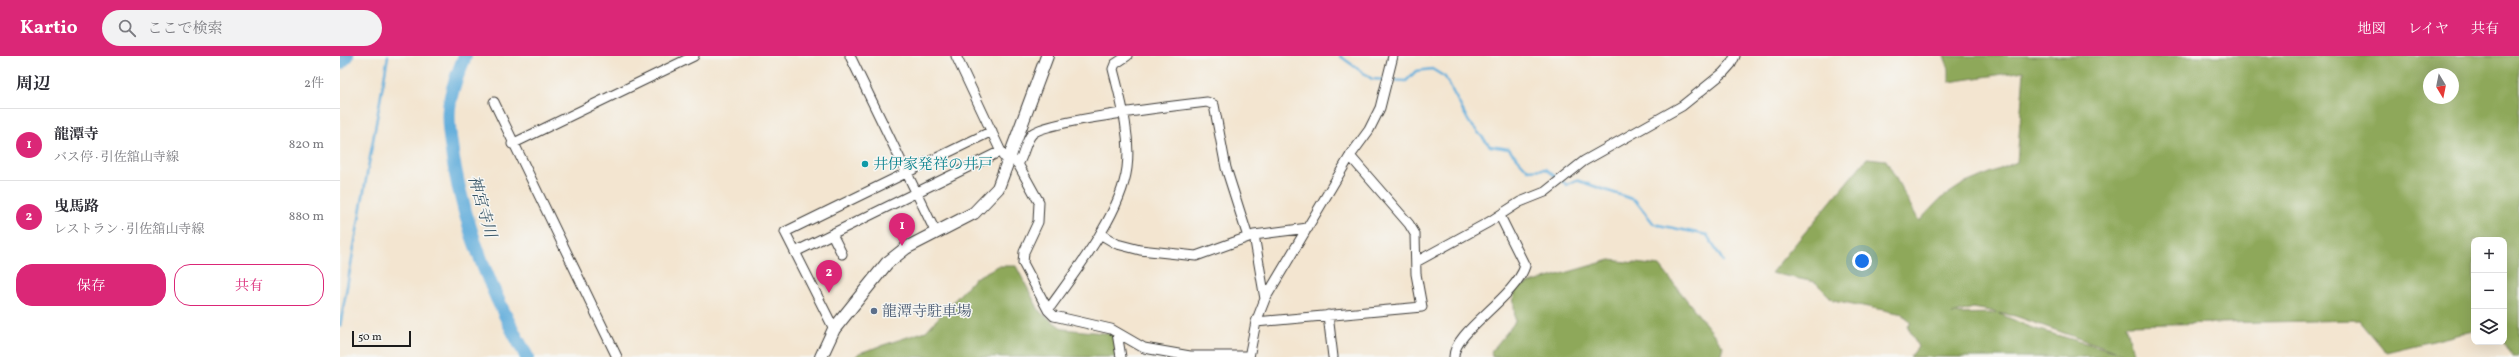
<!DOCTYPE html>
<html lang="ja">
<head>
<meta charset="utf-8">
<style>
  body { margin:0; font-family:Vollkorn,"Noto Serif JP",serif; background:#f2f2f3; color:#2b2b33 }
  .controls { position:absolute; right:12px; bottom:12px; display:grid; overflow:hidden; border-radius:8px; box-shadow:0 4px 16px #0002 }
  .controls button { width:36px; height:36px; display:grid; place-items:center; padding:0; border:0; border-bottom:1px solid #e1e1e2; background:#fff; color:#2b2b33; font:20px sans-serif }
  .compass { position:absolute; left:2083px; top:12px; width:36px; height:36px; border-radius:50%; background:#fff; box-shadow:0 4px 16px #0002; rotate:170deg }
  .scale { position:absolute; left:12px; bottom:10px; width:59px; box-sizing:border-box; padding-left:4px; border:2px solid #1c1c1c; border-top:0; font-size:11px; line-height:14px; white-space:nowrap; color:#1c1c1c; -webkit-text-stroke:3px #f6f6f2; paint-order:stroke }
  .you { position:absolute; left:1522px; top:205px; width:14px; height:14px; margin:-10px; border:3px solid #fff; border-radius:50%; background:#1a73e8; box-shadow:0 0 0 6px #1a73e833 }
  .badge { display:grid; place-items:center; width:26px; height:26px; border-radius:50%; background:#db2777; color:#fff; font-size:13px; font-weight:700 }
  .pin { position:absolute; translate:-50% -33px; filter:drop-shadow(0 1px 2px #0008) }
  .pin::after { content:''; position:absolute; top:21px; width:14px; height:12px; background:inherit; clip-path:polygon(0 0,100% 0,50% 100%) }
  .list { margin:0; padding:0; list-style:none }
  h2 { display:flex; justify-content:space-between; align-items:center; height:52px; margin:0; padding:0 16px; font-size:17px }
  h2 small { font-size:13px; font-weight:400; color:#7c7c81 }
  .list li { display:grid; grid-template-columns:26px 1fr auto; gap:12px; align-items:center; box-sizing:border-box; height:72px; padding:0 16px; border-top:1px solid #e1e1e2 }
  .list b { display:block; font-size:15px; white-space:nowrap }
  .list p { margin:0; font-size:13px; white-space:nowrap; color:#7c7c81 }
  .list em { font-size:13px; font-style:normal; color:#7c7c81 }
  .actions { display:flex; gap:8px; padding:12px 16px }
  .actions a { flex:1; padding:9px 0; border:1px solid #db2777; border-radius:16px; text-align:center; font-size:14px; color:#db2777 }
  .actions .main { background:#db2777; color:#fff }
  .icon { flex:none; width:22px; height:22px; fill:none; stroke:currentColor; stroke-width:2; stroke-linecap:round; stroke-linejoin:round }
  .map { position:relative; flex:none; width:2179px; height:301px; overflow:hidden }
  header { display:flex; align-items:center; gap:24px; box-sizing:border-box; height:56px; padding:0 20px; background:#db2777; color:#fff }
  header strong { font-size:19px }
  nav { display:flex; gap:22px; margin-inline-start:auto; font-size:14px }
  .search { width:280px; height:36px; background:#f2f2f3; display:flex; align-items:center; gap:10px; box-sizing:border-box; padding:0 14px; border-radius:22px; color:#7c7c81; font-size:15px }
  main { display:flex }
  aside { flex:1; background:#fff }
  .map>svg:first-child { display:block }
  .forest { fill:#8ea85a; stroke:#55623b; fill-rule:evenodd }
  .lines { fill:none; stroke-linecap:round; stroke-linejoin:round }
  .stream { stroke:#63aedb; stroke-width:2.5 }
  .river { stroke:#63aedb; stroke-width:14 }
  .minor-casing { stroke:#3c3a37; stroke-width:11 }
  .major-casing { stroke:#3c3a37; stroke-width:14 }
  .minor { stroke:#fff; stroke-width:9 }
  .major { stroke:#fff; stroke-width:12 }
  .culture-dot { fill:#0f9aa8; stroke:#f6f6f2; stroke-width:1.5 }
  .service-dot { fill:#5c6f8a; stroke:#f6f6f2; stroke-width:1.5 }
  .labels { text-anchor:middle; stroke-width:3; stroke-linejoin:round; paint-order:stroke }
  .culture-label { font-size:15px; fill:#0d838f; stroke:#f6f6f2; text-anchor:start }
  .service-label { font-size:15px; fill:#4e5e75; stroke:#f6f6f2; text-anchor:start }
  .water-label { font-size:16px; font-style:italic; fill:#385668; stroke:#f6f6f2 }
</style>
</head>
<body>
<header>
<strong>Kartio</strong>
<div class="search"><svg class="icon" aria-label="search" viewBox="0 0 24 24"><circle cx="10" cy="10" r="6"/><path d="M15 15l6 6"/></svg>ここで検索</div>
<nav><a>地図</a><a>レイヤ</a><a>共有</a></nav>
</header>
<main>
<aside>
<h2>周辺<small>2件</small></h2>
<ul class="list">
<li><span class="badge">1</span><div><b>龍潭寺</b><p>バス停 · 引佐舘山寺線</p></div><em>820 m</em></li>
<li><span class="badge">2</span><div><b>曳馬路</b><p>レストラン · 引佐舘山寺線</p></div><em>880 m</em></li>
</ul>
<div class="actions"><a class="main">保存</a><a>共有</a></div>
</aside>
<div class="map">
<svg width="2179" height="301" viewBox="0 0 2179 301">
  <rect width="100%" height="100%" fill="#f6f6f2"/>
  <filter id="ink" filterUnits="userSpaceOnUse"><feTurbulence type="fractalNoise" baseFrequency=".025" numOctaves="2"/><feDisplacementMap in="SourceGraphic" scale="8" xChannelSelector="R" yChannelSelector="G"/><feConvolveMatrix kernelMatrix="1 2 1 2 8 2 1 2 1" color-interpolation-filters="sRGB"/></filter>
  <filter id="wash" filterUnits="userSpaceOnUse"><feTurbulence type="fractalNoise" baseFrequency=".012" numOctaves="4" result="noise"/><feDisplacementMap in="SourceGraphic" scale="16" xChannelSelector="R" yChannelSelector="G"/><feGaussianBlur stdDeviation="0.9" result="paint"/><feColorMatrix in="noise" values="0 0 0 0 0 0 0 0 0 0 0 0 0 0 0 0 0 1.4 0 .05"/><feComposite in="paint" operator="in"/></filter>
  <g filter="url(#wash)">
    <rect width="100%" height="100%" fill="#f3e5d0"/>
    <!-- forest -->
    <path class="forest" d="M 1604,0 L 2179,0 L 2179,301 L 2173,301 L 2164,286 L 2164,184 L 2134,184 L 2134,275 L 2046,296 L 2019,264 L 1786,269 L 1794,301 L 1570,301 L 1578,291 L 1567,269 L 1571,268 L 1563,258 L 1493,244 L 1475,226 L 1431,217 L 1527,102 L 1546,104 L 1579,165 L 1600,143 L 1623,128 L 1677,106 L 1684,15 L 1609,26 L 1609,13 ZM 2089,18 L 2113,18 L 2113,42 L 2089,42 ZM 1633,252 L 1656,256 L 1656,257 L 1612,258 ZM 1658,257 L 1675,260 L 1784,298 L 1692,272 Z
      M 1270,204 L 1320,210 L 1383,290 L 1380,301 L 1152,301 L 1151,296 L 1175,266 L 1173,232 Z
      M 658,210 L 676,210 L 700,256 L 723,273 L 774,278 L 777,301 L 515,301 L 519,297 L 586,275 L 635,222 Z"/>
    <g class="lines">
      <!-- stream -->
      <path class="stream" d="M 1000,0 L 1032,23 L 1066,25 L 1076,15 L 1092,13 L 1105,21 L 1129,66 L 1150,90 L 1169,93 L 1188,114 L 1206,113 L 1218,122
        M 1222,125 L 1227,129 L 1236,124 L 1295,144 L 1314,168 L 1367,179 L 1383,205
        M 0,270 L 48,0"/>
      <!-- river -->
      <path class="river" d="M 125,0 C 118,17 111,34 109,52 C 107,69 111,86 113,103 C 125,173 152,239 187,301
        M 0,7 L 7,0"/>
    </g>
  </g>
  <g filter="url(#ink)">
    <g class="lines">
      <defs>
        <path id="minor" d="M 510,0 L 596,177
          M 616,0 L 663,100
          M 154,46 L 277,301
          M 172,88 L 354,0
          M 671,102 L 678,108 L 699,146 L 698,166 L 684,196 L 683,207 L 708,254 L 714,260 L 771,273 L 804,292 L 850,300 L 908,300
          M 678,108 C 684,100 685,85 692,78 C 704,65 841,49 867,46 L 874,49 L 886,112 L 908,181
          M 492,178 L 502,198
          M 760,178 L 777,188 L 800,194 L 856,200 L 914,179 L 968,172
          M 914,179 L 925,243
          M 455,196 L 661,95
          M 1076,206 L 1149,166 L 1180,146 L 1205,136 L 1244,105 L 1342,50 L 1383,17 L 1391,8 L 1395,0
          M 708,254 C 735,216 781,158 787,112 C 791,79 781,45 773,13 L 775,8 L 787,0
          M 988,259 L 993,301
          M 916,266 L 1082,251 L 1076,218 L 1075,178 L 1069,168 L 1010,100
          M 494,273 L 445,176 L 652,75
          M 777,277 L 781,301
          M 909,301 L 916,266 L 925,243 L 1010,100 L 1029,74 L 1040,52 L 1053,0
          M 1114,301 C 1113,276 1175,242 1185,210 L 1160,160"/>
        <path id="major" d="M 481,301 L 494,273 L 547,207 L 566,192 L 634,157 L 658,132 L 707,0"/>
      </defs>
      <!-- minor casing -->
      <use href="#minor" class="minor-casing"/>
      <!-- major casing -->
      <use href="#major" class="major-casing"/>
      <!-- minor -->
      <use href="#minor" class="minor"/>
      <!-- major -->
      <use href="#major" class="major"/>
    </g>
  </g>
  <!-- markers -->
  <circle class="culture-dot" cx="525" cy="108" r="4"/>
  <circle class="service-dot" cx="534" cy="255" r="4"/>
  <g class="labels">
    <!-- culture labels -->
    <g class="culture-label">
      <text x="533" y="113">井伊家発祥の井戸</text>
    </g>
    <!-- service labels -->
    <g class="service-label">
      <text x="542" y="260">龍潭寺駐車場</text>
    </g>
    <!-- water labels -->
    <g class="water-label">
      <text transform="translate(143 150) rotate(74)" y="6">神宮寺川</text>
    </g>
  </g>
</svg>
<div class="controls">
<button>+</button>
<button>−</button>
<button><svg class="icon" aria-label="layers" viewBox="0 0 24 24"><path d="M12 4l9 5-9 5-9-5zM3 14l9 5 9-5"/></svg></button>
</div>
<svg class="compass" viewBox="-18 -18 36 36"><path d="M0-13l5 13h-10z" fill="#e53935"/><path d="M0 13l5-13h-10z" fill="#7c7c81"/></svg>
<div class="scale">50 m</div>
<div class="you"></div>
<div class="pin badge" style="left:562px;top:190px">1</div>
<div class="pin badge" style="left:489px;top:237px">2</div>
</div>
</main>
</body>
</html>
